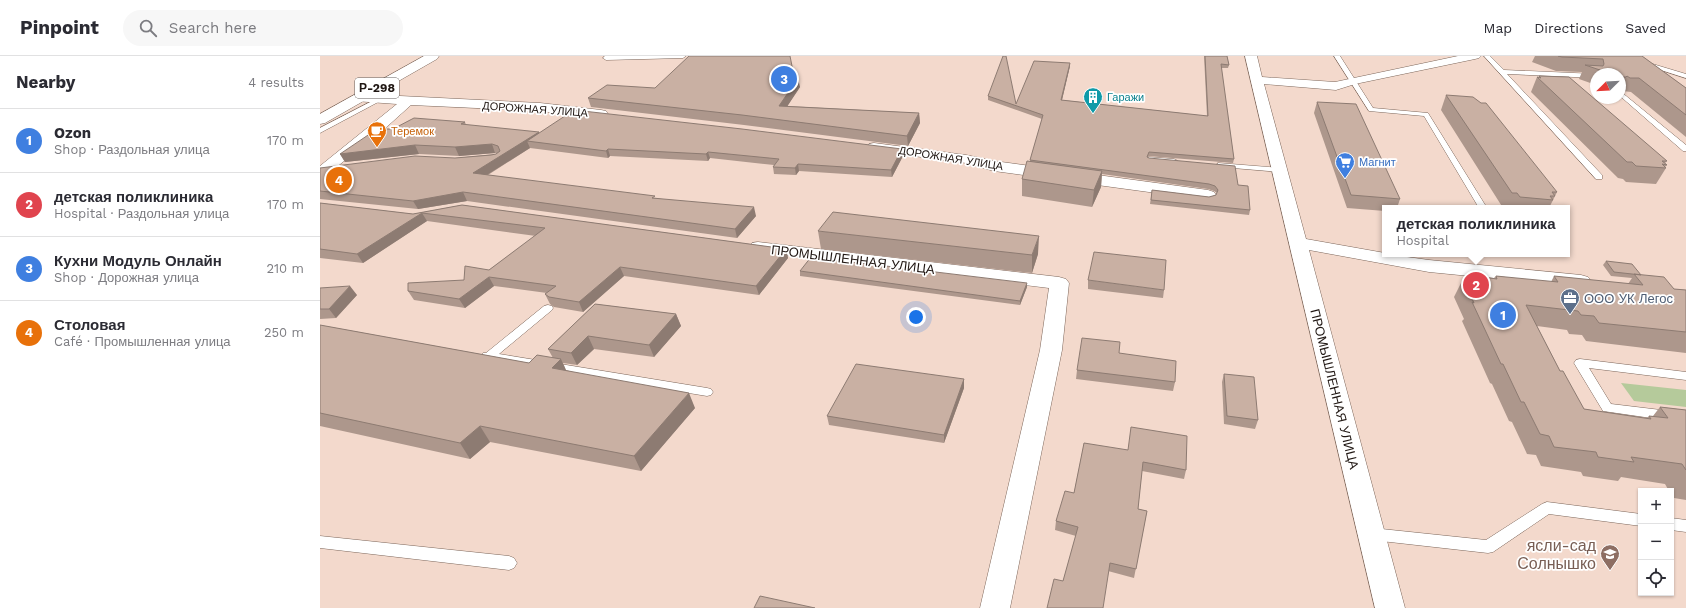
<!DOCTYPE html>
<html lang="en">
<head>
<meta charset="utf-8">
<style>
  body { margin:0; font-family:"Work Sans",sans-serif; background:#f7f7f7; color:#2b2b33 }
  .controls { position:absolute; right:12px; bottom:12px; display:grid; overflow:hidden; border-radius:0px; box-shadow:0 1px 3px #0004 }
  .controls button { width:36px; height:36px; display:grid; place-items:center; padding:0; border:0; border-bottom:1px solid #e1e1e2; background:#fff; color:#2b2b33; font:20px sans-serif }
  .compass { position:absolute; left:1270px; top:12px; width:36px; height:36px; border-radius:50%; background:#fff; box-shadow:0 1px 3px #0004; rotate:246deg }
  .you { position:absolute; left:596px; top:261px; width:14px; height:14px; margin:-10px; border:3px solid #fff; border-radius:50%; background:#1a73e8; box-shadow:0 0 0 6px #1a73e833 }
  .badge { display:grid; place-items:center; width:26px; height:26px; border-radius:50%; background:#b45309; color:#fff; font-size:13px; font-weight:700 }
  .pin { position:absolute; translate:-50% -50%; border:2px solid #fff; box-shadow:0 1px 4px #0006 }
  .popup { position:absolute; left:1062px; top:149px; width:188px; height:52px; box-sizing:border-box; display:grid; place-content:center; border-radius:0px; background:#fff; filter:drop-shadow(0 1px 3px #0005); font-size:13px; white-space:nowrap; color:#7c7c81 }
  .popup b { font-size:15px; color:#2b2b33 }
  .popup::after { content:''; position:absolute; left:50%; top:100%; margin-left:-8px; border:8px solid transparent; border-top-color:#fff }
  .list { margin:0; padding:0; list-style:none }
  h2 { display:flex; justify-content:space-between; align-items:center; height:52px; margin:0; padding:0 16px; font-size:17px }
  h2 small { font-size:13px; font-weight:400; color:#7c7c81 }
  .list li { display:grid; grid-template-columns:26px 1fr auto; gap:12px; align-items:center; box-sizing:border-box; height:64px; padding:0 16px; border-top:1px solid #e1e1e2 }
  .list b { display:block; font-size:15px; white-space:nowrap }
  .list p { margin:0; font-size:13px; white-space:nowrap; color:#7c7c81 }
  .list em { font-size:13px; font-style:normal; color:#7c7c81 }
  .icon { flex:none; width:22px; height:22px; fill:none; stroke:currentColor; stroke-width:2; stroke-linecap:round; stroke-linejoin:round }
  .map { position:relative; flex:none; width:1366px; height:552px; overflow:hidden }
  header { display:flex; align-items:center; gap:24px; box-sizing:border-box; height:56px; padding:0 20px; background:#fff; border-bottom:1px solid #e1e1e2 }
  header strong { font-size:19px }
  nav { display:flex; gap:22px; margin-inline-start:auto; font-size:14px }
  .search { width:280px; height:36px; background:#f7f7f7; display:flex; align-items:center; gap:10px; box-sizing:border-box; padding:0 14px; border-radius:22px; color:#7c7c81; font-size:15px }
  main { display:flex }
  aside { flex:1; background:#fff }
  .map>svg:first-child { display:block }
  .green { fill:#b5ca9b }
  .lines { fill:none; stroke-linecap:round; stroke-linejoin:round }
  .lane-casing { stroke:#7d675b; stroke-width:1 }
  .street-casing { stroke:#7d675b; stroke-width:1 }
  .highway-casing { stroke:#7d675b; stroke-width:1 }
  .lane { fill:#fff; fill-rule:evenodd }
  .street { fill:#fff; fill-rule:evenodd }
  .highway { fill:#fff; fill-rule:evenodd }
  .wall { fill:#ad978c }
  .shaded-wall { fill:#8d7b72 }
  .building { fill:#c9b0a3; stroke:#8d7b72 }
  .labels { text-anchor:middle; stroke-width:3.5; stroke-linejoin:round; paint-order:stroke }
  .far-culture-label { font-size:11px; fill:#0d838f; stroke:#fff; text-anchor:start }
  .far-street-label { font-size:11px; fill:#201713; stroke:#fff }
  .far-food-label { font-size:11px; fill:#c56008; stroke:#fff; text-anchor:start }
  .far-shop-label { font-size:11px; fill:#366cbe; stroke:#fff; text-anchor:start }
  .shield { fill:#fff; stroke:#635d5a; stroke-width:1 }
  .shield-label { font-size:12px; font-weight:bold; fill:#201713 }
  .street-label { font-size:13px; fill:#201713; stroke:#fff }
  .service-label { font-size:13px; fill:#4e5e75; stroke:#fff; text-anchor:start }
  .near-education-label { font-size:16px; fill:#785e54; stroke:#fff; text-anchor:end }
</style>
</head>
<body>
<header>
<strong>Pinpoint</strong>
<div class="search"><svg class="icon" aria-label="search" viewBox="0 0 24 24"><circle cx="10" cy="10" r="6"/><path d="M15 15l6 6"/></svg>Search here</div>
<nav><a>Map</a><a>Directions</a><a>Saved</a></nav>
</header>
<main>
<aside>
<h2>Nearby<small>4 results</small></h2>
<ul class="list">
<li><span class="badge" style="background:#3f7fe0">1</span><div><b>Ozon</b><p>Shop · Раздольная улица</p></div><em>170 m</em></li>
<li><span class="badge" style="background:#e0444e">2</span><div><b>детская поликлиника</b><p>Hospital · Раздольная улица</p></div><em>170 m</em></li>
<li><span class="badge" style="background:#3f7fe0">3</span><div><b>Кухни Модуль Онлайн</b><p>Shop · Дорожная улица</p></div><em>210 m</em></li>
<li><span class="badge" style="background:#e8710a">4</span><div><b>Столовая</b><p>Café · Промышленная улица</p></div><em>250 m</em></li>
</ul>
</aside>
<div class="map">
<svg width="1366" height="552" viewBox="0 0 1366 552">
  <rect width="100%" height="100%" fill="#f3d9cc"/>
  <!-- green -->
  <path class="green" d="M 1301,327 L 1366,334 L 1366,351 L 1314,345 Z"/>
  <g class="lines">
    <defs>
      <path id="lane" d="M 285,0 L 366,0 L 363,2 L 286,4 L 283,2 Z
        M 1014,0 L 1020,0 L 1053,52 L 1108,57 L 1167,152 L 1159,152 L 1104,60 L 1049,55 Z
        M 1164,0 L 1170,0 L 1184,14 L 1276,18 L 1276,22 L 1187,18 L 1282,119 L 1282,123 L 1276,123 Z
        M 1297,0 L 1306,0 L 1366,18 L 1366,22 Z
        M 1300,35 L 1366,89 L 1366,95 L 1363,95 L 1300,40 Z
        M 60,41 L 63,43 L 62,44 L 0,77 L 0,72 Z
        M 828,101 L 854,103 L 858,105 L 854,107 L 831,105 L 828,105 Z
        M 898,107 L 960,112 L 964,114 L 960,116 L 901,111 L 897,109 Z
        M 228,249 L 232,250 L 233,252 L 232,254 L 179,298 L 387,332 L 391,333 L 393,336 L 391,339 L 387,340 L 163,303 L 161,300 L 163,297 L 166,297 L 224,250 Z
        M 1260,303 L 1366,316 L 1366,324 L 1269,312 L 1291,348 L 1366,357 L 1366,367 L 1283,355 L 1254,307 L 1256,304 Z
        M 1227,446 L 1321,458 L 1321,470 L 1229,458 L 1173,496 L 1168,497 L 1052,484 L 1047,482 L 1045,478 L 1047,474 L 1052,472 L 1166,484 L 1222,448 Z
        M 1351,462 L 1366,464 L 1366,476 L 1351,474 Z
        M 0,480 L 189,500 L 194,502 L 197,507 L 194,512 L 189,514 L 0,492 Z"/>
      <path id="street" d="M 925,0 L 937,0 L 942,21 L 1015,26 L 1138,0 L 1161,0 L 1159,2 L 1155,3 L 1035,28 L 1016,34 L 944,28 L 986,183 L 1065,197 L 1065,198 L 1109,204 L 1261,219 L 1268,221 L 1271,225 L 1268,229 L 1261,231 L 1109,216 L 989,194 L 1085,552 L 1055,552 Z
        M 40,38 L 220,47 L 281,54 L 286,55 L 288,58 L 286,61 L 281,62 L 220,55 L 91,49 L 61,76 L 5,120 L 0,122 L 0,110 L 77,48 L 35,45 L 34,42 L 35,39 Z
        M 554,87 L 646,99 L 674,105 L 888,134 L 894,136 L 896,139 L 894,142 L 888,144 L 674,115 L 646,107 L 549,94 L 547,91 L 549,88 Z
        M 438,186 L 739,221 L 746,223 L 749,227 L 742,294 L 690,552 L 660,552 L 720,294 L 729,232 L 432,195 L 429,191 L 432,187 Z"/>
      <path id="highway" d="M 104,0 L 119,0 L 117,3 L 5,67 L 0,68 L 0,58 Z"/>
    </defs>
    <!-- lane casing -->
    <use href="#lane" class="lane-casing"/>
    <!-- street casing -->
    <use href="#street" class="street-casing"/>
    <!-- highway casing -->
    <use href="#highway" class="highway-casing"/>
    <!-- lane -->
    <use href="#lane" class="lane"/>
    <!-- street -->
    <use href="#street" class="street"/>
    <!-- highway -->
    <use href="#highway" class="highway"/>
  </g>
  <!-- wall -->
  <path class="wall" d="M 884,0 L 907,0 L 909,9 L 908,12 L 901,12 L 914,103 L 913,107 L 828,100 L 828,101 L 829,102 L 918,129 L 930,154 L 929,159 L 830,148 L 832,134 L 889,141 L 896,139 L 897,137 L 894,135 L 888,133 L 782,118 L 781,131 L 772,151 L 702,140 L 702,123 L 710,105 L 722,63 L 668,44 L 668,40 L 696,48 L 750,10 L 742,44 L 887,60 Z
    M 1215,0 L 1322,0 L 1366,32 L 1366,81 L 1311,36 L 1303,35 L 1300,34 L 1300,18 L 1276,18 L 1276,29 L 1259,23 L 1262,16 L 1236,15 L 1212,6 Z
    M 1219,20 L 1347,105 L 1345,107 L 1347,109 L 1345,111 L 1346,112 L 1336,128 L 1306,126 L 1303,123 L 1298,122 L 1211,36 L 1217,21 L 1218,22 Z
    M 474,22 L 480,31 L 467,50 L 599,57 L 600,67 L 588,90 L 424,69 L 271,51 L 268,42 L 335,32 Z
    M 1126,39 L 1237,136 L 1229,152 L 1183,152 L 1121,54 Z
    M 997,46 L 1080,143 L 1077,152 L 1065,152 L 1065,155 L 1027,152 L 994,57 Z
    M 145,66 L 146,69 L 220,77 L 583,100 L 572,121 L 479,115 L 476,119 L 454,118 L 453,111 L 454,109 L 390,102 L 388,105 L 290,100 L 288,102 L 210,92 L 168,119 L 336,142 L 436,160 L 417,182 L 147,145 L 98,153 L 0,143 L 0,112 L 135,102 L 176,98 L 177,97 L 175,97 L 139,100 L 99,98 L 25,106 L 20,98 L 73,73 Z
    M 0,147 L 93,158 L 142,149 L 466,193 L 468,202 L 439,239 L 304,220 L 263,256 L 234,251 L 230,248 L 225,238 L 227,237 L 174,230 L 145,252 L 94,244 L 88,235 L 144,224 L 169,214 L 216,180 L 107,165 L 43,207 L 0,202 Z
    M 498,175 L 718,198 L 712,217 L 501,193 Z
    M 1286,205 L 1321,219 L 1354,233 L 1366,234 L 1366,297 L 1266,285 L 1262,279 L 1249,278 L 1247,274 L 1217,270 L 1240,315 L 1264,353 L 1327,362 L 1329,360 L 1333,360 L 1340,351 L 1366,354 L 1366,444 L 1354,442 L 1351,438 L 1351,435 L 1349,435 L 1345,428 L 1301,421 L 1298,425 L 1263,420 L 1261,416 L 1221,410 L 1216,399 L 1207,398 L 1192,366 L 1189,365 L 1172,328 L 1170,327 L 1142,265 L 1144,263 L 1134,241 L 1143,223 L 1146,223 L 1148,219 L 1174,222 L 1176,220 L 1231,226 L 1234,220 L 1308,228 L 1312,222 L 1291,220 L 1283,209 Z
    M 480,215 L 707,231 L 700,249 L 480,220 Z
    M 768,224 L 844,234 L 843,242 L 768,233 Z
    M 0,232 L 37,239 L 16,262 L 0,263 Z
    M 275,248 L 356,258 L 361,270 L 334,301 L 274,293 L 257,309 L 243,307 L 246,314 L 375,352 L 321,415 L 170,386 L 150,403 L 0,370 L 0,269 L 209,307 L 233,302 L 228,293 Z
    M 799,297 L 855,326 L 853,335 L 756,323 L 757,314 Z
    M 904,318 L 938,364 L 935,373 L 904,368 L 902,326 Z
    M 644,323 L 644,332 L 624,387 L 509,369 L 507,360 Z
    M 764,387 L 866,414 L 864,423 L 822,415 L 818,453 L 827,455 L 814,522 L 788,515 L 743,525 L 756,480 L 735,474 L 736,465 L 754,437 Z"/>
  <!-- shaded-wall -->
  <path class="shaded-wall" d="M 750,7 L 750,10 L 741,48 L 741,44 Z
    M 473,15 L 475,25 L 468,22 Z
    M 478,22 L 480,31 L 461,60 L 459,50 Z
    M 599,57 L 600,67 L 588,90 L 587,80 Z
    M 219,76 L 222,83 L 207,85 L 210,92 L 157,125 L 153,117 Z
    M 172,88 L 175,97 L 139,100 L 135,91 Z
    M 95,89 L 99,98 L 25,106 L 20,98 Z
    M 288,93 L 290,100 L 288,102 L 286,95 Z
    M 582,93 L 583,100 L 572,121 L 571,114 Z
    M 388,96 L 390,102 L 388,105 L 386,98 Z
    M 478,108 L 479,115 L 476,119 L 475,112 Z
    M 782,115 L 781,131 L 772,151 L 774,134 Z
    M 143,136 L 147,145 L 98,153 L 93,145 Z
    M 434,151 L 436,160 L 417,182 L 415,173 Z
    M 102,157 L 107,165 L 43,207 L 37,198 Z
    M 719,180 L 718,198 L 712,217 L 712,199 Z
    M 466,193 L 468,202 L 439,239 L 436,230 Z
    M 300,211 L 304,220 L 263,256 L 259,246 Z
    M 169,221 L 174,230 L 145,252 L 139,243 Z
    M 707,227 L 707,231 L 700,249 L 700,245 Z
    M 30,230 L 37,239 L 16,262 L 9,253 Z
    M 356,258 L 361,270 L 334,301 L 329,289 Z
    M 268,280 L 274,293 L 257,309 L 251,297 Z
    M 241,303 L 248,319 L 232,312 Z
    M 644,323 L 644,332 L 624,387 L 624,379 Z
    M 369,337 L 375,352 L 321,415 L 314,400 Z
    M 160,370 L 170,386 L 150,403 L 140,387 Z"/>
  <!-- building -->
  <path class="building" d="M 369,0 L 470,0 L 473,15 L 468,22 L 478,22 L 459,50 L 599,57 L 587,80 L 422,59 L 268,42 L 287,29 L 335,32 Z
    M 683,0 L 686,0 L 696,48 L 714,5 L 750,7 L 741,44 L 888,60 L 885,0 L 907,0 L 909,9 L 901,8 L 914,103 L 829,96 L 827,101 L 829,102 L 915,110 L 918,129 L 928,130 L 930,154 L 831,144 L 832,134 L 889,141 L 896,139 L 898,134 L 895,130 L 889,128 L 710,104 L 723,59 L 668,40 Z
    M 1238,0 L 1322,0 L 1366,32 L 1366,59 L 1319,22 L 1310,22 L 1307,20 L 1306,21 L 1300,21 L 1300,18 L 1292,18 L 1265,9 L 1283,10 L 1284,8 L 1283,3 L 1242,1 Z
    M 1219,20 L 1249,21 L 1347,105 L 1342,105 L 1347,109 L 1342,108 L 1346,112 L 1316,110 L 1312,106 L 1307,106 L 1217,21 L 1221,22 Z
    M 1126,39 L 1153,41 L 1161,47 L 1166,47 L 1237,136 L 1232,136 L 1235,140 L 1230,140 L 1233,144 L 1200,141 L 1197,137 L 1192,137 Z
    M 997,46 L 1036,48 L 1080,143 L 1031,139 Z
    M 254,54 L 422,73 L 582,93 L 571,114 L 478,108 L 475,112 L 453,111 L 459,103 L 388,96 L 386,98 L 288,93 L 286,95 L 207,85 Z
    M 94,62 L 145,66 L 141,68 L 219,76 L 153,117 L 335,140 L 332,142 L 434,151 L 415,173 L 143,136 L 93,145 L 0,135 L 0,112 L 95,100 L 135,102 L 171,99 L 176,98 L 180,95 L 178,90 L 172,88 L 135,91 L 95,89 L 20,98 L 57,73 L 73,73 Z
    M 707,105 L 782,115 L 774,134 L 702,123 Z
    M 0,147 L 93,158 L 142,149 L 466,193 L 436,230 L 300,211 L 259,246 L 229,241 L 225,238 L 236,230 L 169,221 L 139,243 L 88,235 L 88,227 L 144,224 L 145,210 L 169,214 L 225,172 L 102,157 L 37,198 L 0,193 Z
    M 513,156 L 719,180 L 712,199 L 498,175 Z
    M 774,196 L 846,204 L 844,234 L 768,224 Z
    M 491,201 L 707,227 L 700,245 L 480,215 Z
    M 1286,205 L 1312,208 L 1321,219 L 1294,216 Z
    M 1314,218 L 1344,221 L 1354,233 L 1366,234 L 1366,276 L 1279,267 L 1274,260 L 1261,259 L 1258,255 L 1206,249 L 1240,315 L 1243,315 L 1264,353 L 1331,363 L 1329,360 L 1348,362 L 1340,351 L 1366,354 L 1366,414 L 1362,408 L 1311,401 L 1314,406 L 1278,401 L 1276,396 L 1234,391 L 1229,380 L 1220,378 L 1204,346 L 1201,346 L 1183,308 L 1181,308 L 1152,246 L 1154,247 L 1143,223 L 1150,224 L 1148,219 L 1177,223 L 1176,220 L 1238,226 L 1234,220 L 1323,229 Z
    M 30,230 L 9,253 L 0,253 L 0,232 Z
    M 275,248 L 356,258 L 329,289 L 268,280 L 251,297 L 228,293 Z
    M 0,269 L 209,307 L 217,299 L 241,303 L 232,312 L 369,337 L 314,400 L 160,370 L 140,387 L 0,357 Z
    M 762,282 L 800,286 L 799,297 L 856,305 L 855,326 L 757,314 Z
    M 536,308 L 644,323 L 624,379 L 507,360 Z
    M 904,318 L 934,321 L 938,364 L 907,360 Z
    M 811,371 L 867,380 L 866,414 L 823,406 L 818,453 L 827,455 L 816,513 L 790,507 L 783,552 L 727,552 L 734,523 L 743,525 L 758,471 L 736,465 L 745,435 L 754,437 L 764,387 L 808,394 Z
    M 440,540 L 495,552 L 434,552 Z"/>
  <!-- icons -->
  <defs>
    <symbol id="building-pin" viewBox="-11 -11 22 30"><path d="M0 17L-7.5 6A9.5 9.5 0 1 1 7.5 6Z" fill="#0f9aa8" stroke="#fff"/><path d="M-4-6H4V6H1V3H-1V6H-4ZM-2.5-4.3h1.7v1.8h-1.7ZM.8-4.3h1.7v1.8H.8ZM-2.5-1h1.7V.8h-1.7ZM.8-1h1.7V.8H.8Z" fill="#fff"/></symbol>
    <symbol id="cafe-pin" viewBox="-11 -11 22 30"><path d="M0 17L-7.5 6A9.5 9.5 0 1 1 7.5 6Z" fill="#e8710a" stroke="#fff"/><path d="M-5.5-4.5H6V0H3Q3 3.5 0 3.5H-2.5Q-5.5 3.5-5.5 0ZM3-3.2v2h1.7v-2ZM-6 4.5H4V6H-6Z" fill="#fff"/></symbol>
    <symbol id="supermarket-pin" viewBox="-11 -11 22 30"><path d="M0 17L-7.5 6A9.5 9.5 0 1 1 7.5 6Z" fill="#3f7fe0" stroke="#fff"/><path d="M-6-5.5h2.5l.6 2H6L4.5 2H-2.5L-4.4-4H-6ZM-1.5 3.2a1.3 1.3 0 1 0 .1 0ZM3 3.2a1.3 1.3 0 1 0 .1 0Z" fill="#fff"/></symbol>
    <symbol id="office-pin" viewBox="-11 -11 22 30"><path d="M0 17L-7.5 6A9.5 9.5 0 1 1 7.5 6Z" fill="#5c6f8a" stroke="#fff"/><path d="M-6-3h4V-5.5h4V-3h4V5H-6ZM-1-4.5V-3h2v-1.5ZM-6 0V1H6V0Z" fill="#fff"/></symbol>
    <symbol id="school-pin" viewBox="-11 -11 22 30"><path d="M0 17L-7.5 6A9.5 9.5 0 1 1 7.5 6Z" fill="#8d6e63" stroke="#fff"/><path d="M0-5L7-2L0 1L-7-2ZM-4 1L0 2.5L4 1V4Q0 6-4 4Z" fill="#fff"/></symbol>
  </defs>
  <g fill-rule="evenodd">
    <use href="#building-pin" x="762" y="30" width="22" height="30"/>
    <use href="#cafe-pin" x="46" y="64" width="22" height="30"/>
    <use href="#supermarket-pin" x="1014" y="95" width="22" height="30"/>
    <use href="#office-pin" x="1239" y="231" width="22" height="30"/>
    <use href="#school-pin" x="1279" y="487" width="22" height="30"/>
  </g>
  <g class="labels">
    <!-- far-culture labels -->
    <g class="far-culture-label">
      <text x="787" y="45">Гаражи</text>
    </g>
    <!-- far-street labels -->
    <g class="far-street-label">
      <text transform="translate(215 53) rotate(4)" y="4">ДОРОЖНАЯ УЛИЦА</text>
      <text transform="translate(631 102) rotate(9)" y="4">ДОРОЖНАЯ УЛИЦА</text>
    </g>
    <!-- far-food labels -->
    <g class="far-food-label">
      <text x="71" y="79">Теремок</text>
    </g>
    <!-- far-shop labels -->
    <g class="far-shop-label">
      <text x="1039" y="110">Магнит</text>
    </g>
    <!-- shield labels -->
    <rect class="shield" x="35" y="22" width="44" height="20" rx="3"/>
    <g class="shield-label">
      <text x="57" y="36">Р-298</text>
    </g>
    <!-- street labels -->
    <g class="street-label">
      <text transform="translate(533 203) rotate(7)" y="5">ПРОМЫШЛЕННАЯ УЛИЦА</text>
      <text transform="translate(1015 333) rotate(76)" y="5">ПРОМЫШЛЕННАЯ УЛИЦА</text>
    </g>
    <!-- service labels -->
    <g class="service-label">
      <text x="1264" y="247">ООО УК Легос</text>
    </g>
    <!-- near-education labels -->
    <g class="near-education-label">
      <text x="1276" y="495">ясли-сад<tspan x="1276" dy="18">Солнышко</tspan></text>
    </g>
  </g>
</svg>
<div class="controls">
<button>+</button>
<button>−</button>
<button><svg class="icon" aria-label="locate" viewBox="0 0 24 24"><circle cx="12" cy="12" r="6"/><path d="M12 2v4M12 18v4M2 12h4M18 12h4"/></svg></button>
</div>
<svg class="compass" viewBox="-18 -18 36 36"><path d="M0-13l5 13h-10z" fill="#e53935"/><path d="M0 13l5-13h-10z" fill="#7c7c81"/></svg>
<div class="you"></div>
<div class="pin badge" style="left:1183px;top:259px;background:#3f7fe0">1</div>
<div class="pin badge" style="left:1156px;top:229px;background:#e0444e">2</div>
<div class="popup"><b>детская поликлиника</b>Hospital</div>
<div class="pin badge" style="left:464px;top:23px;background:#3f7fe0">3</div>
<div class="pin badge" style="left:19px;top:124px;background:#e8710a">4</div>
</div>
</main>
</body>
</html>
